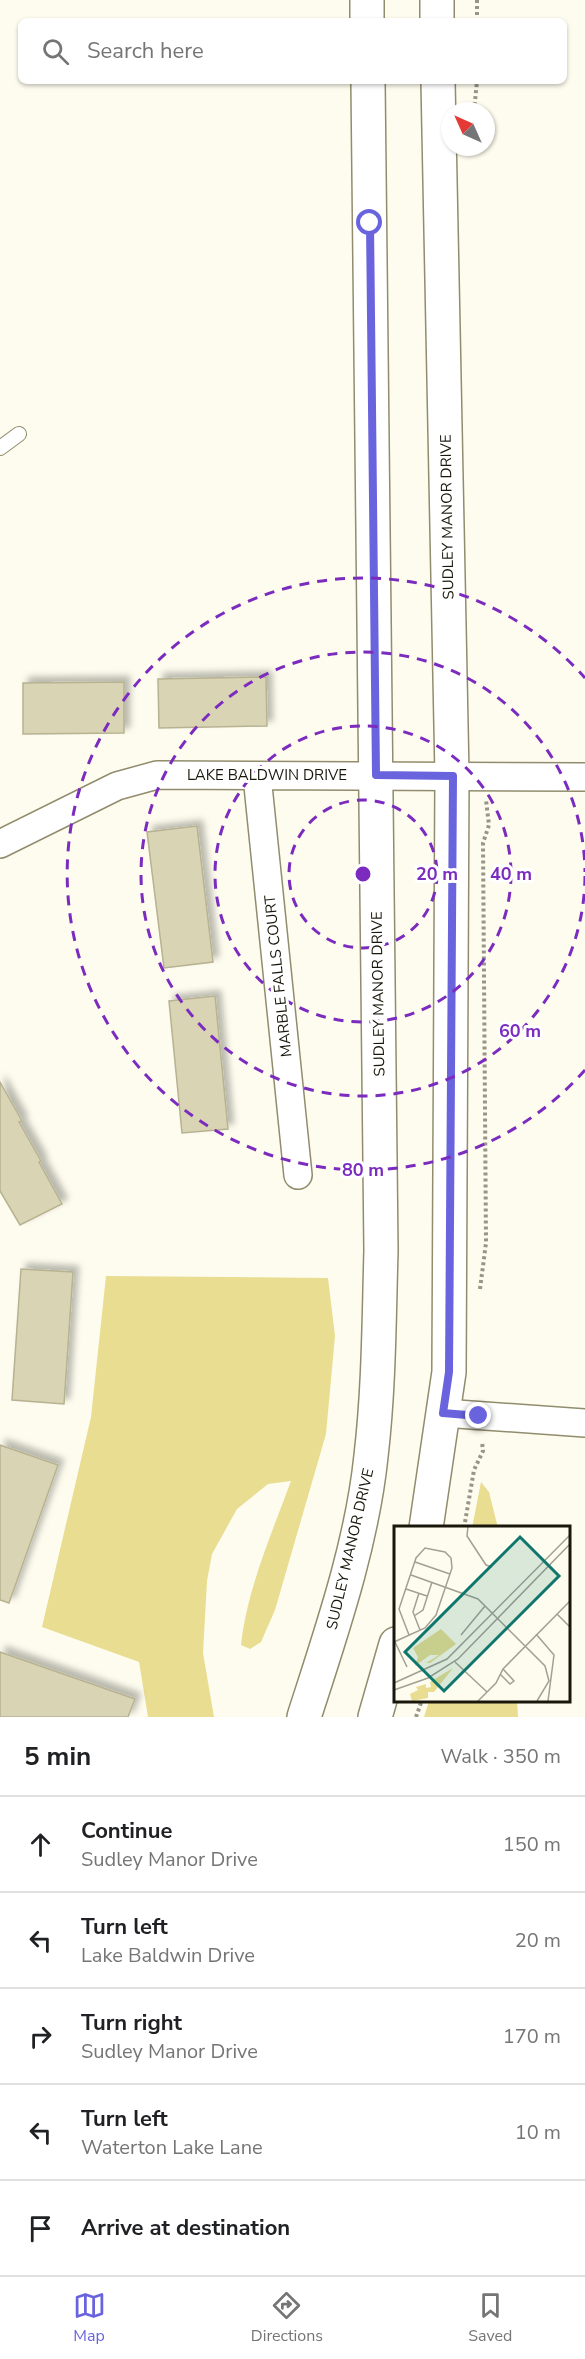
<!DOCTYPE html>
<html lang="en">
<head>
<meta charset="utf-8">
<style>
  body { margin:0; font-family:"Nunito Sans",sans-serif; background:#f2f2f2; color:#202124 }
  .compass { position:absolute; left:441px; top:102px; width:54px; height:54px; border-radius:50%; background:#fff; box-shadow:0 2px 4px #0004; rotate:315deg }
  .stop { position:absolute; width:18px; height:18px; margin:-14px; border:4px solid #6964de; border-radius:50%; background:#fff }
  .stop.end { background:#6964de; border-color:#fff; box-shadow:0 2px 6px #0008 }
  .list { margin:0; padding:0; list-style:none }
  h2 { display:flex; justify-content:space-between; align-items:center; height:78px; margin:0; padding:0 24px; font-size:26px }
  h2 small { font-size:20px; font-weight:400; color:#757577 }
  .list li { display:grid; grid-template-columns:39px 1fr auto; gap:18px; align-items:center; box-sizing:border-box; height:96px; padding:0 24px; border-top:2px solid #e0e0e0 }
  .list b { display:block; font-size:22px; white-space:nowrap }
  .list p { margin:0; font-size:20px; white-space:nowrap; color:#757577 }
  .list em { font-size:20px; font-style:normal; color:#757577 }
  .icon { flex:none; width:33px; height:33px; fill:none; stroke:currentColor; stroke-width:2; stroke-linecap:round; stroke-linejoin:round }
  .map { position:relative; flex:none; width:585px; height:1717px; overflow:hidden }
  .search { position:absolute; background:#fff; box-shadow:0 2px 4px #0004; left:18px; right:18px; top:18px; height:66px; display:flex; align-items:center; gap:15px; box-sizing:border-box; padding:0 21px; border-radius:9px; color:#757577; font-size:22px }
  .sheet { height:558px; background:#fff }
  nav { display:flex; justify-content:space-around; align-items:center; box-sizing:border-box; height:84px; border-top:2px solid #e0e0e0; background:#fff; font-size:16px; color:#757577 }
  nav a { display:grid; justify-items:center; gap:3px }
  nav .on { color:#6964de }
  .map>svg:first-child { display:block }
  .green { fill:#e9dd91 }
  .building { fill:#d9d4b3; stroke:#b7b292; stroke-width:1.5; filter:url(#shadow) }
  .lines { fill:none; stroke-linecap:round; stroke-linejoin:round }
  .lane-casing { stroke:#918c6d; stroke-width:16 }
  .street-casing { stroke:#918c6d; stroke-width:30 }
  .secondary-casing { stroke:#918c6d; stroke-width:36 }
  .path { stroke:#979588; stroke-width:4; stroke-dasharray:3 3; stroke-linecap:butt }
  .lane { stroke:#fff; stroke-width:14 }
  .street { stroke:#fff; stroke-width:27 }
  .secondary { stroke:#fff; stroke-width:33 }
  .route { stroke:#6964de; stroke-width:8 }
  .ring { fill:none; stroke:#7b2cbf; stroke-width:3; stroke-dasharray:10 8 }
  .labels { text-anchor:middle; stroke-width:6; stroke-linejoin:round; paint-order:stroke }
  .street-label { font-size:15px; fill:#19170b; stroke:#fff }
  .inset-road { fill:none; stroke:#a2a093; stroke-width:1.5 }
  .view { fill:#0f766e; fill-opacity:0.15; stroke:#0f766e; stroke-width:3 }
  .inset-edge { fill:none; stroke:#19170b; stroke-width:3 }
  .centre { fill:#7b2cbf; stroke:#fff; stroke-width:3 }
  .ring-label { font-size:18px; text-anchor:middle; font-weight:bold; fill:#7b2cbf; stroke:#fff; stroke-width:6; stroke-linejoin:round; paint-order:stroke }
</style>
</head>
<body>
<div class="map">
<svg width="585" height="1717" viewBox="0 0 585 1717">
  <defs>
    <filter id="shadow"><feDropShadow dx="5.5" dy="-5.5" stdDeviation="3" flood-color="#0004"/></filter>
  </defs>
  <rect width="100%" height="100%" fill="#fefcee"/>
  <!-- green -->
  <path class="green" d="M 106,1276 L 328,1278 L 335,1336 L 326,1434 L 275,1610 L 261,1642 L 250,1649 L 241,1645 C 247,1589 272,1533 291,1481 L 268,1484 L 237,1509 L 212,1554 L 207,1581 L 203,1653 L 214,1717 L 148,1717 L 139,1662 L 42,1627 L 91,1417 Z
    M 481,1482 L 489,1492 L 498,1528 L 472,1528 Z
    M 429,1701 L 517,1701 L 518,1717 L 424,1717 Z"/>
  <!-- building -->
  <path class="building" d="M 266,677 L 267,726 L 159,728 L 158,679 Z
    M 124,682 L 124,733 L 23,734 L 23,683 Z
    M 197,826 L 213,962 L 164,968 L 147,832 Z
    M 215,996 L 228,1129 L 182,1133 L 169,1001 Z
    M 0,1082 L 22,1121 L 19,1122 L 41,1161 L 39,1162 L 62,1204 L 20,1225 L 0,1191 Z
    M 21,1269 L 73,1272 L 64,1404 L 12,1400 Z
    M 0,1445 L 58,1465 L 9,1603 L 0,1600 Z
    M 0,1652 L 135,1699 L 128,1717 L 0,1717 Z"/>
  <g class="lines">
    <defs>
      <path id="lane" d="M 0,448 L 19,434"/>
      <path id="street" d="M 257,776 L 298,1175
        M 0,844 L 117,786 L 157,775 L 585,777
        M 443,1413 L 585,1423"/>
      <path id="secondary" d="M 367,0 L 367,21
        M 437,0 L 437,21
        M 426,1528 L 449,1372 L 452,775 L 438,81
        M 304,1717 C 331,1633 362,1544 371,1456 C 379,1388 379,1319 381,1251 L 368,81
        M 375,1717 L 396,1644"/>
    </defs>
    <!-- lane casing -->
    <use href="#lane" class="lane-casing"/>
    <!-- street casing -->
    <use href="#street" class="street-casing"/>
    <!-- secondary casing -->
    <use href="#secondary" class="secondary-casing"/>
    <!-- path -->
    <path class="path" d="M 477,0 L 477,21
      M 474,111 L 477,81
      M 480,1289 L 486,1243 L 483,843 L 489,825 L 486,800
      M 464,1528 L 474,1470 L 483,1451 L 482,1442
      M 416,1717 L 422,1700"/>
    <!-- lane -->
    <use href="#lane" class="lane"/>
    <!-- street -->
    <use href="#street" class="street"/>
    <!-- secondary -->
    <use href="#secondary" class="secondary"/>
  </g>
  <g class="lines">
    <!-- route -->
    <path class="route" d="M 370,223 L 376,775 L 453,776 L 449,1372 L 443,1413 L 479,1416"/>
  </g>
  <!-- distance rings -->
  <g class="ring">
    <circle cx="363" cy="874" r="74"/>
    <circle cx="363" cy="874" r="148"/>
    <path d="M585 876A222 222 0 1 1 585 872"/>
    <path d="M585 1070A296 296 0 1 1 585 678"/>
  </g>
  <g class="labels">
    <!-- street labels -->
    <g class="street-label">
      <text transform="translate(447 517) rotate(-91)" y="5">SUDLEY MANOR DRIVE</text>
      <text x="267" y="780">LAKE BALDWIN DRIVE</text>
      <text transform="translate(278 976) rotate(-96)" y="5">MARBLE FALLS COURT</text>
      <text transform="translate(378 994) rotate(-91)" y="5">SUDLEY MANOR DRIVE</text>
      <text transform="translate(350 1549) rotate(-77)" y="5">SUDLEY MANOR DRIVE</text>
    </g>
  </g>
  <!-- overview -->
  <g transform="translate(394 1526)">
    <rect width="176" height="176" fill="#fefcee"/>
    <path d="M 47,103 L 62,118 L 36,137 L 32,137 L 45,129 L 36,129 L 21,140 L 24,131 L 19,122 ZM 59,142 L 40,166 L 34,166 L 34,172 L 18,175 L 16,168 L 24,164 L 22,161 L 32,158 L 32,162 L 37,161 L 36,156 Z" fill="#e9dd91"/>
    <path class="inset-road" d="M 74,0 L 73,10 L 92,39 L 98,41M 21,36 L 56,48M 17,49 L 84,73 L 151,140 L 155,155 L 143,175M 12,63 L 33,70M 25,67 L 19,86 L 26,104M 163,88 L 176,101M 20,90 L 29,84 L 38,56M 142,108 L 160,129 L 154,175M 67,109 L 91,80M 0,116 L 31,102 L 42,89 L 58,42 L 57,32 L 51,26 L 31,22 L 22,32 L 5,83 L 15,109M 1,116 L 13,141M 61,136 L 93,166M 106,148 L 116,158 L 120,155 L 109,143M 0,157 L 53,133 L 176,9M 0,164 L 34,152 L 64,133 L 176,18M 84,175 L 102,157 L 109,143 L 176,75"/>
    <path class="view" d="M 126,11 L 165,50 L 50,165 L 11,126 Z"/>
    <rect width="176" height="176" class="inset-edge"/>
  </g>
  <circle cx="363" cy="874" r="9" class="centre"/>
  <g class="ring-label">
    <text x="437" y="880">20 m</text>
    <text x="511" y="880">40 m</text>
    <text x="520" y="1037">60 m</text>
    <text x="363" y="1176">80 m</text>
  </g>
</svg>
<svg class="compass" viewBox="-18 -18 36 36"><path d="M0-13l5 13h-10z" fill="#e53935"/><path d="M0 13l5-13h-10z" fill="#757577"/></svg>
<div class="stop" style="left:370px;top:223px"></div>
<div class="stop end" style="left:479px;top:1416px"></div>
<div class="search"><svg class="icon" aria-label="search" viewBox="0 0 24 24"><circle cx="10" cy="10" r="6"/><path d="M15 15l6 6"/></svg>Search here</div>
</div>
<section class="sheet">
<h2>5 min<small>Walk · 350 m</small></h2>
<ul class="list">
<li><svg class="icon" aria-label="ahead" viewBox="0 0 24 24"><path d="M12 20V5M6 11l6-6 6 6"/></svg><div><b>Continue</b><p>Sudley Manor Drive</p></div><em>150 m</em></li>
<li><svg class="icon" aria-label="left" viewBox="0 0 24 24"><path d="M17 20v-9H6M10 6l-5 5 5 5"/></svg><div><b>Turn left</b><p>Lake Baldwin Drive</p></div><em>20 m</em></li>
<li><svg class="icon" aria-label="right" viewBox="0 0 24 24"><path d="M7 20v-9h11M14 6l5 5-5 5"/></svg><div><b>Turn right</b><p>Sudley Manor Drive</p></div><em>170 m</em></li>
<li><svg class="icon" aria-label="left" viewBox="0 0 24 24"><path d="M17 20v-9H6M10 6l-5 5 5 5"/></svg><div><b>Turn left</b><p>Waterton Lake Lane</p></div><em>10 m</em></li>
<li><svg class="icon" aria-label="arrive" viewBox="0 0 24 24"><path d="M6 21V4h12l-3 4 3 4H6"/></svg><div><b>Arrive at destination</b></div></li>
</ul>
</section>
<nav>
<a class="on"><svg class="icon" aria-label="map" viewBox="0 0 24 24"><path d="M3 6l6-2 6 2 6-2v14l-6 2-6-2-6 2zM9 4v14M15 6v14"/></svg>Map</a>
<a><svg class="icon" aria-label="directions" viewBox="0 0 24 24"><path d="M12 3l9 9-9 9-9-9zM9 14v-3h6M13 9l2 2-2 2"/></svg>Directions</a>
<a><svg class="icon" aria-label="saved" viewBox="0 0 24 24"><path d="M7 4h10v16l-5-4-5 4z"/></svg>Saved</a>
</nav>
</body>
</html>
